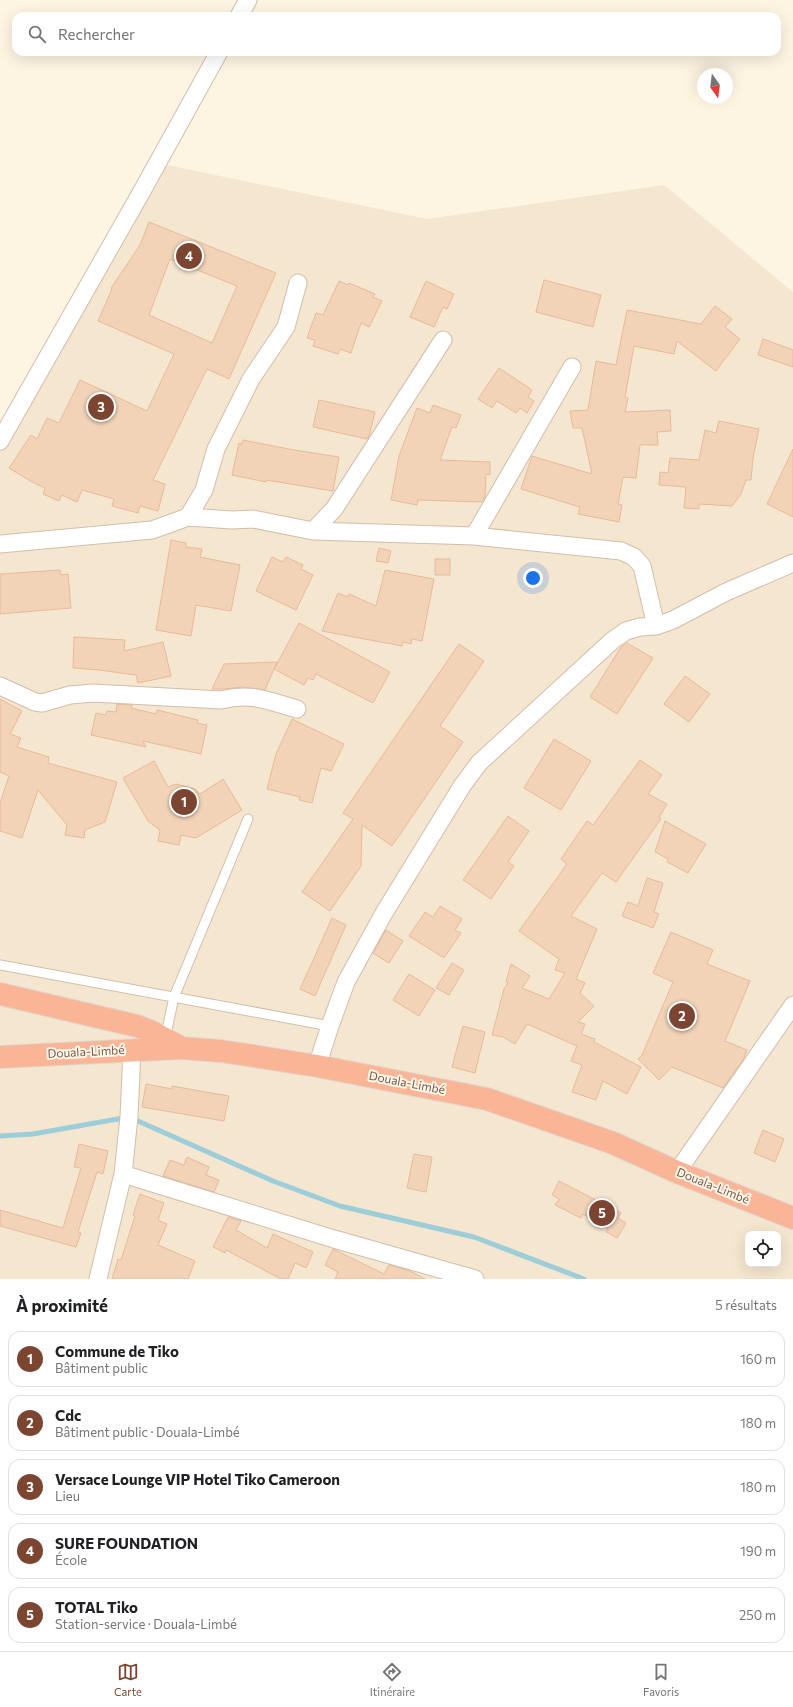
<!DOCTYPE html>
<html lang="fr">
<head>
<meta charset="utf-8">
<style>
  body { margin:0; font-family:Commissioner,sans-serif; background:#f6f6f6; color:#202124 }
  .controls { position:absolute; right:12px; bottom:12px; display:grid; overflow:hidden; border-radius:8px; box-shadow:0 4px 16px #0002 }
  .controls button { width:36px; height:36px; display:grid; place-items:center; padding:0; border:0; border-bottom:1px solid #e0e0e0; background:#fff; color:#202124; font:20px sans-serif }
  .compass { position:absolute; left:697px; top:68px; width:36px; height:36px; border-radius:50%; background:#fff; box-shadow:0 4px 16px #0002; rotate:166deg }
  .you { position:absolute; left:533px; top:578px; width:14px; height:14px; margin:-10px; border:3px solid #fff; border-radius:50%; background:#1a73e8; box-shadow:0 0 0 6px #1a73e833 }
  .badge { display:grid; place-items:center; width:26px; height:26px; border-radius:50%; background:#7c4532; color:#fff; font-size:13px; font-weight:700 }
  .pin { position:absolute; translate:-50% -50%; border:2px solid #fff; box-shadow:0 1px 4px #0006 }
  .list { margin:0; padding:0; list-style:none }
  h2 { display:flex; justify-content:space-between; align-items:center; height:52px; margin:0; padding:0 16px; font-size:17px }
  h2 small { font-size:13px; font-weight:400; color:#757577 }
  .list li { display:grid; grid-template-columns:26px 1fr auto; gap:12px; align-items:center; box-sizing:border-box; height:56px; margin:0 8px 8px; padding:0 8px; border:1px solid #e0e0e0; border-radius:12px }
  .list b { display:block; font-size:15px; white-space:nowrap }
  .list p { margin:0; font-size:13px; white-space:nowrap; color:#757577 }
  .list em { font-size:13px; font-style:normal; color:#757577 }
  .icon { flex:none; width:22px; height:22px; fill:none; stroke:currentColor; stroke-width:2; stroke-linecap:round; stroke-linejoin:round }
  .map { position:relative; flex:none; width:793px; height:1279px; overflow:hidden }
  .search { position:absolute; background:#fff; box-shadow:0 4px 16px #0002; left:12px; right:12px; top:12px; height:44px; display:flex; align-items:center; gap:10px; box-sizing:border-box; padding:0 14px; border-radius:12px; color:#757577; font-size:15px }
  .sheet { height:372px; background:#fff }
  nav { display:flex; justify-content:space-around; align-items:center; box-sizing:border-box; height:56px; border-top:1px solid #e0e0e0; background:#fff; font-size:11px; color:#757577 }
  nav a { display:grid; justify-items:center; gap:2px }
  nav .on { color:#7c4532 }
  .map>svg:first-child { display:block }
  .residential { fill:#f5e6d0; fill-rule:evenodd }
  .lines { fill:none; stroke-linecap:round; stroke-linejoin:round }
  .stream { stroke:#9ccdd9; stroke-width:5 }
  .building { fill:#f3d3b8; stroke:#e7ba98; fill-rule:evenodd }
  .lane-casing { stroke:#d1beab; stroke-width:11 }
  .street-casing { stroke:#d1beab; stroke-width:19 }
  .highway-casing { stroke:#ded7d3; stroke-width:24 }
  .lane { stroke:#fff; stroke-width:9 }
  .street { stroke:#fff; stroke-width:17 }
  .highway { stroke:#fab596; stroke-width:22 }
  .labels { text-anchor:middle; stroke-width:4; stroke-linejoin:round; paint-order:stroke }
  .street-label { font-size:12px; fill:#755a47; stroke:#fff7e9 }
</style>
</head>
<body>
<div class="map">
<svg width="793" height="1279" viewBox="0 0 793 1279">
  <rect width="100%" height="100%" fill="#fdf4e2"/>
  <!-- residential -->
  <path class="residential" d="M 162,164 L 427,219 L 664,185 L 793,292 L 793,1279 L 0,1279 L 0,431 ZM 748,1234 L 778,1234 L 778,1264 L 748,1264 Z"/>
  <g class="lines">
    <!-- stream -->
    <path class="stream" d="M 0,1136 L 33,1134 L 129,1117 L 273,1181 L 340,1206 L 474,1237 L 584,1279"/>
  </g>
  <!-- building -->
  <path class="building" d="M 149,222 L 276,273 L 229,379 L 207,369 L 153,480 L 165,484 L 158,511 L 140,506 L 138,513 L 112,506 L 114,499 L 82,490 L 77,502 L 62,495 L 59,501 L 43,494 L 45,488 L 32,482 L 9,468 L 31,435 L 37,439 L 47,418 L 59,423 L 80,380 L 147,411 L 174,354 L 98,321 L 112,289 L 111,288 L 140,245 ZM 170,259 L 237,286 L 212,343 L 149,315 Z
    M 544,280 L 601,295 L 593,327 L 536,312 Z
    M 339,281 L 348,285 L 349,283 L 375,294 L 373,297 L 382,301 L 369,327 L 361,323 L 351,353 L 340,349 L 338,354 L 313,346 L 315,340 L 307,338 L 316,313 L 323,315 Z
    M 426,281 L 454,294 L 447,309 L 443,307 L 434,327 L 410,317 Z
    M 715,306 L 732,319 L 725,327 L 740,339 L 716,371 L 677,341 L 674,354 L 634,346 L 625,397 L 628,398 L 625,412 L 670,410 L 671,431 L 657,432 L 658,445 L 640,445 L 636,478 L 623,477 L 618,504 L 622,505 L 619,522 L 578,514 L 580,507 L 521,489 L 532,456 L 592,474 L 582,428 L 573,428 L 570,411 L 588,410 L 596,361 L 616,365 L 627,310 L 701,324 Z
    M 763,339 L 793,350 L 793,367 L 758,355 Z
    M 499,368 L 532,390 L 528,397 L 534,401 L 527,413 L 520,408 L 516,413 L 497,401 L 492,408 L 478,399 Z
    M 319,400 L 375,412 L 369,436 L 367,439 L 313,427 Z
    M 433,405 L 461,415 L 456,428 L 452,427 L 440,460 L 490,462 L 490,475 L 486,474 L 485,497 L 482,502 L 418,500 L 417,505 L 391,500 L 399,456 L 417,408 L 430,413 Z
    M 719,421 L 759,429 L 753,458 L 751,480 L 746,480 L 741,494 L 732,506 L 699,504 L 699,509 L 684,508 L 686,487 L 659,485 L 660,472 L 668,473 L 670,458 L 699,460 L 705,430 L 716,433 Z
    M 243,440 L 294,450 L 339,457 L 333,491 L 266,480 L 266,482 L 232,475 L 239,443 L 242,444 Z
    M 793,449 L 793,517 L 767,504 Z
    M 171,540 L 186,543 L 186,547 L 202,549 L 200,557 L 240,565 L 231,611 L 196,605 L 191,636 L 156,630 Z
    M 379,548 L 391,551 L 388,563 L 376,561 Z
    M 272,557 L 283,562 L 286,557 L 303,565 L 301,569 L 313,575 L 296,610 L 256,591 Z
    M 435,559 L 450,559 L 450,575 L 435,575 Z
    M 60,570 L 61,575 L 68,574 L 71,608 L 0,614 L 0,574 Z
    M 385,570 L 434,579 L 422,641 L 412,639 L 411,644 L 403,642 L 402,646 L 322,631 L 338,593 L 348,597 L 349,594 L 376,606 Z
    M 299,623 L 390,672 L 373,703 L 316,674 L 313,680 L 308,678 L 304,685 L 274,669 Z
    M 74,637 L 125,640 L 124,651 L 163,642 L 171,676 L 138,683 L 136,675 L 99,670 L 73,668 Z
    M 627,643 L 653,658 L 617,714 L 590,697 L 621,647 Z
    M 459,644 L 484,661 L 440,726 L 463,742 L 392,846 L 362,825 L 361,866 L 330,911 L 302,892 L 353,819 L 343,813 Z
    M 277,662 L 265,690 L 242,687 L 224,689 L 212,689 L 224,664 Z
    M 685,676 L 710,694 L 689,722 L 664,704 Z
    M 0,699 L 22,711 L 10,734 L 21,738 L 17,747 L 49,757 L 48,763 L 117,782 L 105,822 L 85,830 L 84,838 L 65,835 L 67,825 L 38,790 L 22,838 L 0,831 L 0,803 L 9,776 L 0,772 Z
    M 117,704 L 132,705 L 131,708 L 156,714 L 157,710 L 198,720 L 197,723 L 207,725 L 201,754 L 143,741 L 146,747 L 91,735 L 96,713 L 106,715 L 107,711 L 116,712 Z
    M 292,719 L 344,744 L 331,771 L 321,768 L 312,803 L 299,800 L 300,797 L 267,789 L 276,754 Z
    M 554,739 L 591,761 L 561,810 L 524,788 Z
    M 640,760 L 662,775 L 648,794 L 667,804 L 659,818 L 661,819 L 616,882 L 602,873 L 571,916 L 597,929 L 576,979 L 585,983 L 580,993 L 594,1006 L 578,1022 L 585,1024 L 581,1034 L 595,1039 L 594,1042 L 641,1067 L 627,1094 L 603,1081 L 596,1100 L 572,1092 L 582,1065 L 571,1061 L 577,1046 L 527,1024 L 515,1044 L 503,1037 L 492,1035 L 504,989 L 508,983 L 506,982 L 511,964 L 530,976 L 522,988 L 549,999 L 565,973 L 555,970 L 559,959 L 519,931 L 567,864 L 561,859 L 587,821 L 593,825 Z
    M 154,761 L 168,787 L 176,784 L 195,789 L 200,794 L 223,779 L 242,810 L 196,838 L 181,835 L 179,845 L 158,841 L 160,830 L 148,821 L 123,778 Z
    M 508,816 L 529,831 L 508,862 L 514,866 L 491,899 L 463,880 Z
    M 665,821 L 706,844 L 688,873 L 667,862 L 668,859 L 655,852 Z
    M 647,878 L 663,883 L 654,912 L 659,914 L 653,928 L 622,916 L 628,902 L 638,906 Z
    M 440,906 L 462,919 L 455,930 L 461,933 L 444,958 L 409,936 L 425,912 L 433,917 Z
    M 332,918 L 346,925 L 315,996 L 300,989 Z
    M 386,930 L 403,941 L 389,963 L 373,953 Z
    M 671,932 L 713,950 L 707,964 L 750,981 L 725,1041 L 747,1050 L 743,1060 L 723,1088 L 672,1067 L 659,1080 L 638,1059 L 642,1055 L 673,982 L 653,973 Z
    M 452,963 L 464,970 L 449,995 L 436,988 Z
    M 409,974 L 435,990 L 419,1016 L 393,1000 Z
    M 463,1026 L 485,1032 L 475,1073 L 452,1067 Z
    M 146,1084 L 172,1089 L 172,1086 L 229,1096 L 224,1121 L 142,1107 Z
    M 763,1130 L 784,1139 L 775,1162 L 754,1153 Z
    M 79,1144 L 108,1151 L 103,1174 L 97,1172 L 78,1232 L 81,1233 L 76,1247 L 0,1226 L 0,1210 L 63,1228 L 81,1168 L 74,1167 Z
    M 414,1154 L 432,1157 L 426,1192 L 407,1188 Z
    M 187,1157 L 209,1167 L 206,1175 L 219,1180 L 214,1192 L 163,1176 L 170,1160 L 184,1165 Z
    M 559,1181 L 621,1213 L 618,1218 L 626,1223 L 617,1238 L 606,1232 L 608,1228 L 583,1214 L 581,1218 L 555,1205 L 559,1199 L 552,1195 Z
    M 140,1194 L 164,1203 L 158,1220 L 167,1224 L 158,1245 L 195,1261 L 188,1279 L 112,1279 L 118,1259 L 121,1260 L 135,1216 L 133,1215 Z
    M 228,1217 L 241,1221 L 236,1230 L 267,1248 L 273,1234 L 313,1252 L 306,1268 L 295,1263 L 288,1279 L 281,1279 L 226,1250 L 225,1253 L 213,1247 Z
    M 333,1249 L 384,1274 L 389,1265 L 410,1271 L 425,1279 L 335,1279 L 338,1272 L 325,1265 Z"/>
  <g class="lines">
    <defs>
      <path id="lane" d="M 0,965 L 330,1026
        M 165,1039 L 174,997 L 248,819"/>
      <path id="street" d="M 239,16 L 248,0
        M 0,441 L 142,191 L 219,52
        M 188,517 L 204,490 L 216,449 L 251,379 L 286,327 L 298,283
        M 313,531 L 334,509 L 443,340
        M 474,536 L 572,367
        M 0,544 L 152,530 L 188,517 L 232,520 L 253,519 L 313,531 L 474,536 L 621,551 L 634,557 L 642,566 L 656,626
        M 0,686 L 35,702 L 42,703 L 70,695 L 93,693 L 221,700 C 251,692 268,701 297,709
        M 317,1066 L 330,1026 L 346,982 L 384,913 L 462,786 L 479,763 L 613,640 L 626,631 L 640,627 L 656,626 L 673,620 L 726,592 L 793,563
        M 677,1172 L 793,1005
        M 123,1174 L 334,1239 L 475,1279
        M 98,1279 L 123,1174 L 129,1117 L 132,1049"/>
      <path id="highway" d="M 0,994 L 137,1026 L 150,1031 L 180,1047
        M 0,1057 L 181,1048 L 221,1051 L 317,1066 L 487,1099 L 613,1143 L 677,1172 L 793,1218"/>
    </defs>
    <!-- lane casing -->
    <use href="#lane" class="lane-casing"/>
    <!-- street casing -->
    <use href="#street" class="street-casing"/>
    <!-- highway casing -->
    <use href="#highway" class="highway-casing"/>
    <!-- lane -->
    <use href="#lane" class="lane"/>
    <!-- street -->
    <use href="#street" class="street"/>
    <!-- highway -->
    <use href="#highway" class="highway"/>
  </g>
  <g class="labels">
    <!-- street labels -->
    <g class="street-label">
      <text transform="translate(86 1052) rotate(-3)" y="4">Douala-Limbé</text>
      <text transform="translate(407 1083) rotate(11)" y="4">Douala-Limbé</text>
      <text transform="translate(713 1186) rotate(22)" y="4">Douala-Limbé</text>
    </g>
  </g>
</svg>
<div class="controls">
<button><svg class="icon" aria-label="locate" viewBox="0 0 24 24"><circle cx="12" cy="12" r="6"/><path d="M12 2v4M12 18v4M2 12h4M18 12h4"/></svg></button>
</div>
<svg class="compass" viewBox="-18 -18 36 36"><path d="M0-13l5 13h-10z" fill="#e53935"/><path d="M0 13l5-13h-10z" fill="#757577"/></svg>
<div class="you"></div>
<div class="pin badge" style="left:184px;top:802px">1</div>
<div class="pin badge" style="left:682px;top:1016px">2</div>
<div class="pin badge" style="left:101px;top:407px">3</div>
<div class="pin badge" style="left:189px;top:256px">4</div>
<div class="pin badge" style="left:602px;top:1213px">5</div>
<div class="search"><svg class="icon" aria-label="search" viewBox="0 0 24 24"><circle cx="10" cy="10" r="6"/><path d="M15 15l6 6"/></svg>Rechercher</div>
</div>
<section class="sheet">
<h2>À proximité<small>5 résultats</small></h2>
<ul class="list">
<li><span class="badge">1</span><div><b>Commune de Tiko</b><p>Bâtiment public</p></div><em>160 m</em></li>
<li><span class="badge">2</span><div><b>Cdc</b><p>Bâtiment public · Douala-Limbé</p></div><em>180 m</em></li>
<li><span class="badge">3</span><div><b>Versace Lounge VIP Hotel Tiko Cameroon</b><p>Lieu</p></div><em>180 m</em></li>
<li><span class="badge">4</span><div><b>SURE FOUNDATION</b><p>École</p></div><em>190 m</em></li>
<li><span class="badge">5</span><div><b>TOTAL Tiko</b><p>Station-service · Douala-Limbé</p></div><em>250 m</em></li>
</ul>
</section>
<nav>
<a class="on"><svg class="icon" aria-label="map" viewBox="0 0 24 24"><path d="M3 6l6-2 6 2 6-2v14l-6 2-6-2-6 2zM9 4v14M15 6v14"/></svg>Carte</a>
<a><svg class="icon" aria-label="directions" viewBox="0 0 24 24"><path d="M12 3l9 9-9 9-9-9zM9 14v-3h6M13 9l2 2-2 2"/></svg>Itinéraire</a>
<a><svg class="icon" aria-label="saved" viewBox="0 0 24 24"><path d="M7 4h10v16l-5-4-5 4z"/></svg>Favoris</a>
</nav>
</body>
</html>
